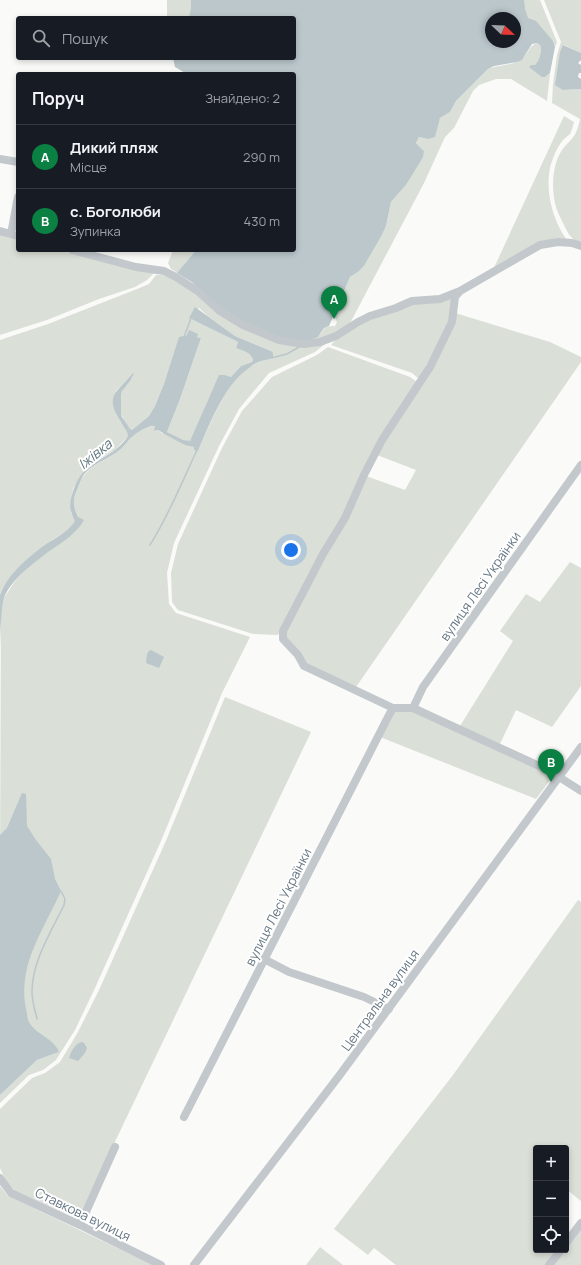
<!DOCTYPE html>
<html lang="uk">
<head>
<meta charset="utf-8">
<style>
  body { margin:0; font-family:Manrope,sans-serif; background:#20242c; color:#f1f3f6 }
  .controls { position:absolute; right:12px; bottom:12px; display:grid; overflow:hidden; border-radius:4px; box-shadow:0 2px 6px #0003 }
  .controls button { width:36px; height:36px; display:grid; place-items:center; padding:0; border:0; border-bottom:1px solid #363941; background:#171b24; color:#f1f3f6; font:20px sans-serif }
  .compass { position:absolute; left:485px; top:12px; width:36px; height:36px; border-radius:50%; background:#171b24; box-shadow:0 2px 6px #0003; rotate:113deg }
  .you { position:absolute; left:291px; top:550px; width:14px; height:14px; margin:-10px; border:3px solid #fff; border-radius:50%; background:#1a73e8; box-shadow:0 0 0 6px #1a73e833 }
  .badge { display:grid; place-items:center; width:26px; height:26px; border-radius:50%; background:#0b8043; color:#fff; font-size:13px; font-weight:700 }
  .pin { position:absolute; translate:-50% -33px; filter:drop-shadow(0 1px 2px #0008) }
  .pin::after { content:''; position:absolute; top:21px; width:14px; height:12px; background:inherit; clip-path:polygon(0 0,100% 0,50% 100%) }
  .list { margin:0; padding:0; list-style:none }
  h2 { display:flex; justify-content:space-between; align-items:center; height:52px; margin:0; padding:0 16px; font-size:17px }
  h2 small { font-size:13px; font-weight:400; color:#9ea1a6 }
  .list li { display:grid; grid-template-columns:26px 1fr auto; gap:12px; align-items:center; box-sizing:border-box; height:64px; padding:0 16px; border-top:1px solid #363941 }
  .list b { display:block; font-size:15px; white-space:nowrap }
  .list p { margin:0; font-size:13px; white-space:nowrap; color:#9ea1a6 }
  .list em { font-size:13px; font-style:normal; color:#9ea1a6 }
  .icon { flex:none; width:22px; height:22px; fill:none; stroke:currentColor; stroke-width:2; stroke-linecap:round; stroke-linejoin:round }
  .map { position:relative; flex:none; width:581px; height:1265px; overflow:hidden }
  .search { position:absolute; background:#171b24; box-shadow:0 2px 6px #0003; left:16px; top:16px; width:280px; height:44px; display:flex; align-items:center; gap:10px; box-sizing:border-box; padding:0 14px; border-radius:4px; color:#9ea1a6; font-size:15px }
  .panel { position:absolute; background:#171b24; box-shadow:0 2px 6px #0003; left:16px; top:72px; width:280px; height:180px; border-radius:4px }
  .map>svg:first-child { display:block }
  .green { fill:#dadfd7 }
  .water { fill:#bbc7cb; fill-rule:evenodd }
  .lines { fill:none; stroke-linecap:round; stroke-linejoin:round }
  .stream { stroke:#bbc7cb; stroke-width:1.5 }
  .minor { stroke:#c3c8cc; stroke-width:8 }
  .labels { text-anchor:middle; stroke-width:4; stroke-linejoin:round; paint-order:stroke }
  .street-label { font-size:13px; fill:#657683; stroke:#fff }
  .water-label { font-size:14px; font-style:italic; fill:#60757c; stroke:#fff }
</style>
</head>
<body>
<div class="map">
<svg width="581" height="1265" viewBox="0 0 581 1265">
  <rect width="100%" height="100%" fill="#fafaf8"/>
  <!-- green -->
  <path class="green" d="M 167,0 L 229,0 L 216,18 L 167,18 Z
    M 460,0 L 540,0 L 557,42 L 555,47 L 553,41 L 549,37 L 515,42 L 491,42 L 515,42 L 515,18 Z
    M 544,0 L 581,0 L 581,53 L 564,45 C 556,60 561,74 563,90 L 581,89 L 581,243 C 570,240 567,231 562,221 C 560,216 557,212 556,207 C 551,190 552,165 562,150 C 565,145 571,141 574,136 C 577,132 579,124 580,119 L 552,103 L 553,84 L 557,55 L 561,42 Z
    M 537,43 L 540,45 C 542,52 540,59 535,65 L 545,77 L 550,73 L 547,101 L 511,79 L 496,79 L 479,85 L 473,91 L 454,128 L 445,137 L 424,183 L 348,327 L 336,335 L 304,342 C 308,340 313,339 317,337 C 326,331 320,326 335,326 L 337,322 L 334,315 L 350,277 L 358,272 L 364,266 L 382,235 L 386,226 L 391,202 L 406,185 L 424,151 L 416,143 L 419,137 L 428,139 L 436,132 L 437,126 L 440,118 L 450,112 L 456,101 L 488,69 C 497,65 516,65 522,59 C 528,54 529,46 537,43 Z
    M 564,116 L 574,122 C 573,126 572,130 570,134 C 568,136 565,138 563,140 C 559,145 556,150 554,156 C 542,181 551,219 567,240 L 552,240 L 493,270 Z
    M 0,233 L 18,239 L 18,250 L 58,250 L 100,261 L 154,273 L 147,280 L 135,287 L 99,299 L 47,320 L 0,335 Z
    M 173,250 L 196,250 L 178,272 L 186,273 L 201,291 L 192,282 L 171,269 L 168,263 Z
    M 156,275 L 163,275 L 176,280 L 258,334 L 329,341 L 315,352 L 269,373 L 239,409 L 219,446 L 174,543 L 167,573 L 169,604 L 176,613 L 250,637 L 222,693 L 161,841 L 95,988 L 75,1030 L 56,1060 L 43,1070 L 29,1075 L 0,1103 L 0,1095 L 37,1060 L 59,1052 L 34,1040 C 30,1024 23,1007 23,991 C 24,972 31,956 37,939 L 0,878 L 1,612 L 4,598 L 15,581 L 31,564 L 68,538 L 78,517 C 73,505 72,499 78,488 C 79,484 81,480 83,477 C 92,463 111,458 123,447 C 125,445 127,442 129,440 C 134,433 147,426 155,426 L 155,431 L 158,430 L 164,435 L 166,435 L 194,447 L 198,451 C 209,426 226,383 249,367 C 256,363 264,360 272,358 L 271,351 L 235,336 L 209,317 L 199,308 L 189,318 L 238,342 L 236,348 C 243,351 251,352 253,360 L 252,362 L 241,366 L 231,377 L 225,375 L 209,398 L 192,438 L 190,441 C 182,442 175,436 167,432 L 180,399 L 201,338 L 187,335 L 183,336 L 155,406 L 149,416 L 132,430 L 130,430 C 127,425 123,420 122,415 C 120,410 119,395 122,390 C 127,383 130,383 132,374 L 116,391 L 116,414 L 128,433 L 128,436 L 116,449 L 90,465 L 73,488 L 71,513 L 76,521 C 67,532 55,538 43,546 C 26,559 9,574 0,595 L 0,340 L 48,324 L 137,289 L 149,284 Z
    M 453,297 L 450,322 L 419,379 L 412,373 L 331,345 L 337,338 L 350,328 L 412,303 Z
    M 455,313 L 550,342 L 581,357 L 581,362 L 356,687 L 306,664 L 285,639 L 285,632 L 366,476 L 405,490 L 416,470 L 377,455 L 421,383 Z
    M 328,347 L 410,377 L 417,382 L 281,630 L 278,635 L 253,634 L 178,610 L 172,602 L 171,573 L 178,544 L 222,448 L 242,411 L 272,377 L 317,355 Z
    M 570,562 L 581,568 L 581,686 L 552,727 L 516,710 L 500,744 L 460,726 L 513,641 L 500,631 L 526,594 L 540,602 Z
    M 225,697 L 311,732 L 78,1219 L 14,1190 L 5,1179 L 0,1168 L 0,1109 L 32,1078 L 45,1073 L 60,1062 L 78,1032 L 99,990 L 165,843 Z
    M 401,710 L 414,710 L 547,773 L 551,779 L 536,799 L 380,737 L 392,713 Z
    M 578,900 L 581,902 L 581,1201 L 566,1189 L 566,1148 L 536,1148 L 536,1250 L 557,1250 L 546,1265 L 396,1265 L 374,1248 L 368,1255 L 334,1229 L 453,1075 Z
    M 0,1186 L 8,1196 L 153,1265 L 0,1265 Z
    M 581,1227 L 581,1265 L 552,1265 L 564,1250 L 566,1250 L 566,1247 Z
    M 320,1247 L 343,1265 L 306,1265 Z"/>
  <!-- water -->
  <path class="water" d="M 191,0 L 524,0 L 525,9 L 528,18 L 536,21 L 553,41 L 555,47 L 550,73 L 545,77 L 542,77 L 529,67 L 531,65 L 535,65 C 540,59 542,52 540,45 L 537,43 L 532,44 L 522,60 L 517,62 L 494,66 L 488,69 L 456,101 L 450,112 L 440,118 L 435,137 L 428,139 L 419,137 L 416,143 L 424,151 L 423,157 L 406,185 L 391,202 L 386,226 L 382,235 L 364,266 L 358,272 L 350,277 L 329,326 L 324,328 L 318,337 L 304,342 L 280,338 L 260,331 L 221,309 L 192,282 L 177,273 L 196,250 L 294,250 L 294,74 L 187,74 L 175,67 L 173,58 L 294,58 L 294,18 L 189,18 L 191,8 ZM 491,18 L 515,18 L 515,42 L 491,42 Z
    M 563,45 L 581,53 L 581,60 L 578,63 L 581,65 L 581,73 L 579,73 L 578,77 L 581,79 L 581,89 L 563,90 L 555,85 L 560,52 Z
    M 195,307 L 235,336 L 271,351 L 273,353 L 273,357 C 270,360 266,359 262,361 C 258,362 252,365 249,368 C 225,384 209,425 198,451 L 194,450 L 194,447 L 185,445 L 166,435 L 163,434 L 163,433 L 158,430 L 154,431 L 155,426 C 147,425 134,434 129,440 C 127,442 125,445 123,447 C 112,458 92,463 83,476 C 81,480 79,484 78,488 C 72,499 73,506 78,517 L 84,520 C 77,533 63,542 51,550 C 35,562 11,579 4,598 C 0,614 0,648 0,665 L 0,595 C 8,574 26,559 43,546 C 55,538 67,533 75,521 C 70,512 69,505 72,495 C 81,458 111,462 128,436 C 128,431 123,427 121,422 C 104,396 116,393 132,374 L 134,373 L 130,381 L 122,391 L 121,394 L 121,412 L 122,417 L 130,429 L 132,430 L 149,416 L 155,406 L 165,381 L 179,337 L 187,335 L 189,330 L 198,334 L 197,337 L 201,338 L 180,399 L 167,432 L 183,440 L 190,441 L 219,375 L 225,375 L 231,377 L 241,366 L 252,362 L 253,360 C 251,352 243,351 236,348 L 238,342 L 189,318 Z
    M 151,650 L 164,657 L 159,668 L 146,663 L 147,654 L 149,651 Z
    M 22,793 L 26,794 L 27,826 L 36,840 L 51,859 L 55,879 L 61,891 C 44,929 15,969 27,1013 C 27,1016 28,1019 29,1022 C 36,1035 54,1038 59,1052 L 37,1060 L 0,1095 L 0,835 L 7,828 Z
    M 82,1042 L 84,1043 L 87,1048 L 85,1053 L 78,1061 L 69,1058 C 71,1052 75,1043 82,1042 Z"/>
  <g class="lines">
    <!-- stream -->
    <path class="stream" d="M 184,337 L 191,318
      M 271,358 L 287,354 L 299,347
      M 150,545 C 169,515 182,482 197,450
      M 37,1019 C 35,1010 32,1001 32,992 C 32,961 51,932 64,905 L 65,899 L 61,891"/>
    <!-- minor -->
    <path class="minor" d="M 0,159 L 18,162
      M 0,231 L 18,236
      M 11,234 L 18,197
      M 72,250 L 136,267 L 164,271 L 176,277 L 199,292 L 220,311 L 243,325 L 279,340 L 304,344 L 320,342 L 336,336 L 358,322 L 370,316 L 396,308 L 412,301 L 440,299 L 460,291 L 540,245 L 558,242 L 572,243 L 581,246
      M 393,708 L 304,666 L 298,655 L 283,639 L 283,631 L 323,554 L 345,518 L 364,475 L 382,440 L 430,367 L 452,322 L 455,297 L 460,291
      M 413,708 L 548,770 L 581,791
      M 264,959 L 289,972 L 364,997 L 389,1009
      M 184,1117 L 389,715 L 393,708 L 413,708 L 423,687 L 581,465
      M 0,1178 L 11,1193 L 80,1225 L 161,1265
      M 80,1225 L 115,1147
      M 566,1243 L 581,1223
      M 194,1265 L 339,1076 L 581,747
      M 549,1265 L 561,1250"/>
  </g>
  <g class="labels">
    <!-- street labels -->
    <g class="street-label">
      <text transform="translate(480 586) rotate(-55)" y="5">вулиця Лесі Українки</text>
      <text transform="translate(278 907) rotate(-63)" y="5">вулиця Лесі Українки</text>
      <text transform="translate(380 1000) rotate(-54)" y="5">Центральна вулиця</text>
      <text transform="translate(83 1214) rotate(26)" y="5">Ставкова вулиця</text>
    </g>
    <!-- water labels -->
    <g class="water-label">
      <text transform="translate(95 454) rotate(-39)" y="5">Іжівка</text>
    </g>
  </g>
</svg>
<div class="controls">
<button>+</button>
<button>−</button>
<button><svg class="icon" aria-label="locate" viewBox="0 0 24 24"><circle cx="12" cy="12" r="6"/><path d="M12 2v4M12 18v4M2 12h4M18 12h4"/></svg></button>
</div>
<svg class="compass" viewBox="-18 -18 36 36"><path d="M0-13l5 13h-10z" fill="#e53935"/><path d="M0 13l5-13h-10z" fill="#9ea1a6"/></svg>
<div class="you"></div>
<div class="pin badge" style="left:334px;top:319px">A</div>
<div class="pin badge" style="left:551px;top:782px">B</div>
<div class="search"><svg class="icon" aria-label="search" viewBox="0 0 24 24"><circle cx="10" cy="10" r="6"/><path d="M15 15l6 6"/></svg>Пошук</div>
<section class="panel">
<h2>Поруч<small>Знайдено: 2</small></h2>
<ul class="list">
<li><span class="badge">A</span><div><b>Дикий пляж</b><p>Місце</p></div><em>290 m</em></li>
<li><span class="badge">B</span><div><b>с. Боголюби</b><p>Зупинка</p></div><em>430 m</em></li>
</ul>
</section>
</div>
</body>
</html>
